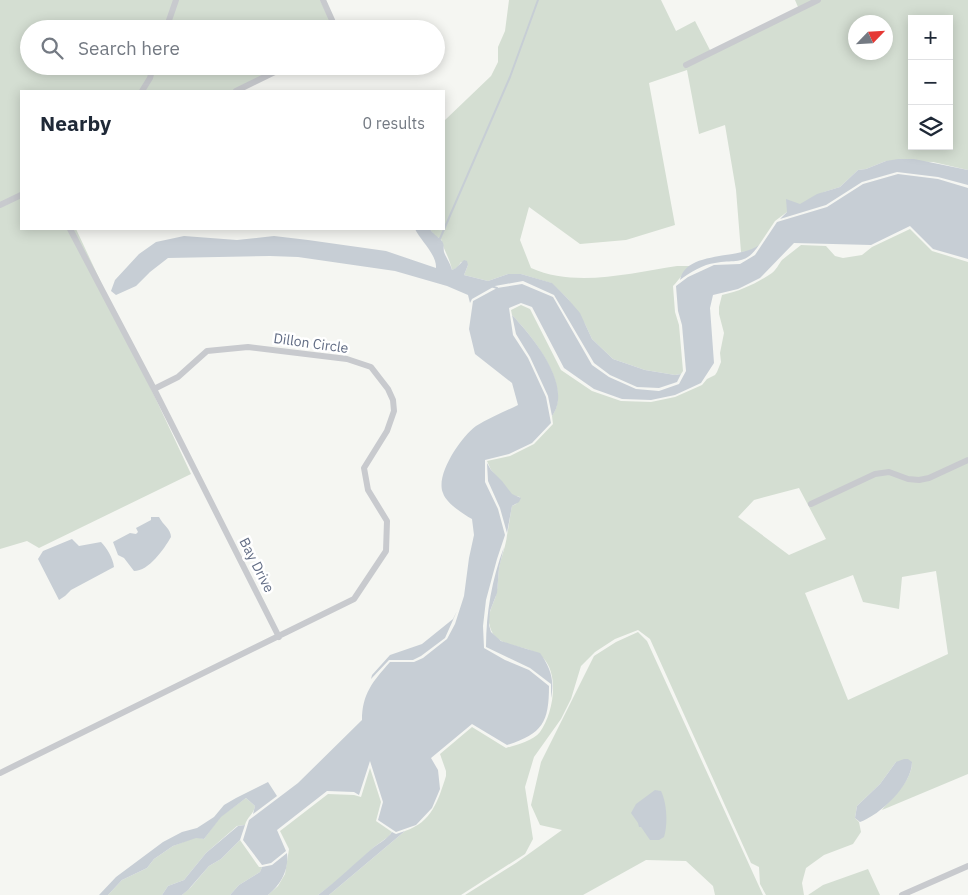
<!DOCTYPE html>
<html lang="en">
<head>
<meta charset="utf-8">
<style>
  body { margin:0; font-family:"IBM Plex Sans",sans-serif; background:#f6f6f7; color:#1f2937 }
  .controls { position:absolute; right:15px; top:15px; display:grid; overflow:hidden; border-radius:0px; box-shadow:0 2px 12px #0003 }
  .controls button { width:45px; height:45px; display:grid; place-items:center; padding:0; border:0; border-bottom:1px solid #e0e1e3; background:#fff; color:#1f2937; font:25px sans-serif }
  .compass { position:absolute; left:848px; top:15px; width:45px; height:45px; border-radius:50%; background:#fff; box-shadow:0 2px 12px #0003; rotate:65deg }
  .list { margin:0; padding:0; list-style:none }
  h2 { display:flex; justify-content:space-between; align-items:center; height:65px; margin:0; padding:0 20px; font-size:21px }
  h2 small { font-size:16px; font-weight:400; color:#747a83 }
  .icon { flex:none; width:28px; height:28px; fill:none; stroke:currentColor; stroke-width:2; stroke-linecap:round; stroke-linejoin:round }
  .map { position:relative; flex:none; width:968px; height:895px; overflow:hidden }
  .search { position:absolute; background:#fff; box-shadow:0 2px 12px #0003; left:20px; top:20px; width:425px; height:55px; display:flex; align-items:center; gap:12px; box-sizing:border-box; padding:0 18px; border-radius:28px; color:#747a83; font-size:19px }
  .panel { position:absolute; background:#fff; box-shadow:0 2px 12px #0003; left:20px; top:90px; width:425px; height:140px; border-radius:0px }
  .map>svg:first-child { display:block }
  .green { fill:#d4ded2; fill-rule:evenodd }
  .water { fill:#c7ced5 }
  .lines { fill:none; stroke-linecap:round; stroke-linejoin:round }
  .stream { stroke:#c7ced5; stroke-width:2 }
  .minor { stroke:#c8cace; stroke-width:6 }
  .labels { text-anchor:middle; stroke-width:5; stroke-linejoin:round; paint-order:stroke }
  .street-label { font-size:14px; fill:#626d85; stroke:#fff }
</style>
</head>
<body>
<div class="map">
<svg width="968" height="895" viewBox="0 0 968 895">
  <rect width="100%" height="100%" fill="#f5f6f2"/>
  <!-- green -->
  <path class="green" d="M 0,0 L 320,0 L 334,29 L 29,29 L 29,66 L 282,66 L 232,91 L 21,91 L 21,229 L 76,229 L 191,474 L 39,548 L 27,541 L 0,549 Z
    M 509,0 L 661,0 L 676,31 L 695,21 L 712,54 L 798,7 L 795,0 L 968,0 L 968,170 L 933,162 L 886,161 L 866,169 L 858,170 L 840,187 L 824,192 L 787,212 L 775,221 L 759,245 L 752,251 L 741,252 L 736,190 L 725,125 L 699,134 L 687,70 L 649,83 L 675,225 L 626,240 L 580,244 L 529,207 L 520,240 L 531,268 C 576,288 630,273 677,266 L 691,266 C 683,272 680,279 673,286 L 675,312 L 679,325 L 683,371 L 681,374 L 675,375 L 645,370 L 613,359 L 592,339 L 585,324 L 568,299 L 551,283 L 521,274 L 508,274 L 488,281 L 464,275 L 468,265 L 461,262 L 457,268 L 452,270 C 450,259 444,251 441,239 L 435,236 L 430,229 L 444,229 L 444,121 L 491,76 L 498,62 L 498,47 L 505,31 ZM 912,19 L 949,19 L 949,146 L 912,146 ZM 856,22 L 886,22 L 886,52 L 856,52 Z
    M 910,229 L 932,251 L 968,262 L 968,774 L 882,810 C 893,796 912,781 912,762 L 896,762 L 880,784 L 857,806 L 855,818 L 859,822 L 861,832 L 853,844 L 824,855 L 806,868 L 802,883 L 804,895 L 766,895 L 760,884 L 759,867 L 751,863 L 650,639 L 638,630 L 615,639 L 595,652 L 581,666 L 571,699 L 561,719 L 534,757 L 525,787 L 533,839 L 525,854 L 461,895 L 329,895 L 405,831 C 432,822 438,801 446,776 L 446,771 L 440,754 L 472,727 L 506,748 C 516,745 533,741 540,732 C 553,714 560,675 543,658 C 529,643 496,650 490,627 C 486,615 493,606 496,595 C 498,586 498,577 499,568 C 501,557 506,546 507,535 C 509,526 510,515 512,506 L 516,504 L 520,497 L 512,495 L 491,470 L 487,461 L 510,456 L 534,444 L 553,424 L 552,416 C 573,386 532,336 512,315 L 511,310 L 521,305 L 530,309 L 561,370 L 592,391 L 621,401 L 651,402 L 675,397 L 702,385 L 707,379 L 715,375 L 717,372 L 721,362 L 720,353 L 724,333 L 719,314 L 719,307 L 722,295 C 741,291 757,283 772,273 C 776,270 779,264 782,260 C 788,255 795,250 801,245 L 826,246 L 835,256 L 843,258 L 862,255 L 872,247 ZM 799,488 L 826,539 L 789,555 L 738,517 L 754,500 ZM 936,571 L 948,654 L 848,700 L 805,593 L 853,575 L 863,602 L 899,609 L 902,577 Z
    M 638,632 L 647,641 L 763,895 L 715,895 L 713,886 L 686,861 L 646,860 L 583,895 L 465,895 L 516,863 L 562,830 L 540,825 L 531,805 L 541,762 L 594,656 L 616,642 Z
    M 370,768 L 381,802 L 376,821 L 392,832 L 388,837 L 374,847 L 343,876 L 318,895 L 268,895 L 278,886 L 285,874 L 289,849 L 280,831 L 328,794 L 354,795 L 361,797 Z
    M 246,798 L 255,806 C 254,814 247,817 245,825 L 237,826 L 206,853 L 184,880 L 168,886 L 162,895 L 108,895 L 122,880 L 147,868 L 154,859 L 173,846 L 196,837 L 204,839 L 220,817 Z
    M 240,840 L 259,867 L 262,867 L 260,872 L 239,885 L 230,895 L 182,895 L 191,887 L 209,866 L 221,859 Z
    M 868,869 L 880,895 L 808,895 L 823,885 Z"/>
  <!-- water -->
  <path class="water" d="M 898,159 L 914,159 L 968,170 L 968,185 L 938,177 L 897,172 L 862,182 L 826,205 L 780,219 L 787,212 L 786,199 L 800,204 L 817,194 L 840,187 L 858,170 L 866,169 L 886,161 Z
    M 898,174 L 938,179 L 968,188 L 968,259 L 933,249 L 910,226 L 871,245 L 794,243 L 760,278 L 738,289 L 713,295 L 710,308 L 714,363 L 701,383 L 675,395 L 651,400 L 622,399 L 594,389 L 564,368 L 532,307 L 521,303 L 509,308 L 513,335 L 528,358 L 546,397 L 551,423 L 532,443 L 509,454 L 485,460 L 485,482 L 498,509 L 505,535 L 497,559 L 486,600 L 483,626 L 484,648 L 505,660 L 529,670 L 549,686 C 549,723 542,734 507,745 L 472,724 L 431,758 L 438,770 L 440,789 L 432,808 L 416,825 L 396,832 L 378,820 L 383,802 L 370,761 L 359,795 L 354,792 L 327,791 L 277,830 L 286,851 L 271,863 L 262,865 L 243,840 L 249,820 L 298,783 L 362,720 C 362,694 373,681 390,662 L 414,662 L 423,658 L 447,639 L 455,624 L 464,596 L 469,558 L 474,535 L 472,519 C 463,514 446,503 443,493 C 435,475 461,437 476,426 C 489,418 504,412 518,405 L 512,383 L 475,354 L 469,329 L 473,301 L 497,288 L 522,284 L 553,297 L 592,365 L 609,377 L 636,389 L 659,391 L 679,384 L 686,371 L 682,325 L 678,311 L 676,286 L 688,277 L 714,265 L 740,264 L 755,255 L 777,222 L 827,207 L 863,184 Z
    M 415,229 L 430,229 C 433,234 437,236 441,240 C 445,244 443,247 444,252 C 446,258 450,262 452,270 L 456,268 L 464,260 L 467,261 L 468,265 L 464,275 L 488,281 L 508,274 L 521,274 L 552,283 L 568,299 L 580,313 L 592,339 L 613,359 L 645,370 L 675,375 L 681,374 L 677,382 L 659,388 L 637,387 L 610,375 L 594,363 L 554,295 L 523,281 L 495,286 L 472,299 L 470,303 L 468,295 L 447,286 L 395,271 L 298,257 L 270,256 L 168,258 L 150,272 L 136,286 L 116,295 L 111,291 L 115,280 L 139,254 L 156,242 L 184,236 L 237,240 L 274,236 L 308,240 L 386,251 L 436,268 C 437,255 421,241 415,229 Z
    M 759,245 C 745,266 736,259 715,263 C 704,264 689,273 680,280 C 686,250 740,260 759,245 Z
    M 512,315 C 532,336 574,386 552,416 L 548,396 L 530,357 L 516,334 Z
    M 487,463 L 491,470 L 502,481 L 512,494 L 521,498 L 519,502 L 512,506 L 507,533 L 500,508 L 488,481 Z
    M 151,517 L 159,517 C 163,525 171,529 171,537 C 164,549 149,571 134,571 L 124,558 L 118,555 L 113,542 L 130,533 L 136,534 L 138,532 L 136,528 L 151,520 Z
    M 72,539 L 79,546 L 101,542 C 107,548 113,558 114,567 L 71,590 L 65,596 L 59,600 L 38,559 L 43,551 Z
    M 504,547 L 499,568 L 497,593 L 490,611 L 489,625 L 491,632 L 501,641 L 540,653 C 550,667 555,680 551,698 L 551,684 L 530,668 L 486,647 C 486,612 492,579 504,547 Z
    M 457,611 L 445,638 L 421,656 L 413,660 L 389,660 L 371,679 L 372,675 L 390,655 L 422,644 L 453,619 Z
    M 904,759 L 908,759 L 912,762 C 912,785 880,815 860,822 L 855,818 L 857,806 L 880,784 L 896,762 Z
    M 268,782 L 277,796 L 253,814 L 255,806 L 246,798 L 221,817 L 204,839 L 196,838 L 173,846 L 154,859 L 147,868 L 122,880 L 108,895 L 99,895 L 116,877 L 163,842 L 182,832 L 197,828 L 214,817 L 224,805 L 236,798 Z
    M 655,790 L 661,791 C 667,803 668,824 664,837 L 659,840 L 650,840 L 641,827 L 639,827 L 638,823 L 631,813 L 636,804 Z
    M 245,825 L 240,840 L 221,859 L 209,866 L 188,890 L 182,895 L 162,895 L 168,886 L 184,880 L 206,853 L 238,826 Z
    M 405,831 L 329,895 L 318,895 C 338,880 355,863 374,847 C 381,842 387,839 392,832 L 396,834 Z
    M 287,853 C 289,870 281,884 268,895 L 230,895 L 239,885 L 260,872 L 262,867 L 272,865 Z"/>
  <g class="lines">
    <!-- stream -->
    <path class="stream" d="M 439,241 L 510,77 L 538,0
      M 491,286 L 497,288"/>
    <!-- minor -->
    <path class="minor" d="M 323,0 L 336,29
      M 166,29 L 176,0
      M 686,65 L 818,0
      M 142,91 L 150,78 L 153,66
      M 236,91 L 287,66
      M 0,205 L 21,195
      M 70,229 L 154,389 L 279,637
      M 811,504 L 875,474 L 889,472 L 908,479 L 919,480 L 929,478 L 968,460
      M 0,773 L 354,599 L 386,551 L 387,521 L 368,490 L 364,468 L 387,431 L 394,411 L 393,400 L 388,389 L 371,367 L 347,359 L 248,347 L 207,351 L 178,377 L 154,389
      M 902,895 L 968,866"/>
  </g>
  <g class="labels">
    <!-- street labels -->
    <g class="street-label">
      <text transform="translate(311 343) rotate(8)" y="5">Dillon Circle</text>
      <text transform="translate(257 565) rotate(63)" y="5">Bay Drive</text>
    </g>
  </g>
</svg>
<div class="controls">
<button>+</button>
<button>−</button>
<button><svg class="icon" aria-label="layers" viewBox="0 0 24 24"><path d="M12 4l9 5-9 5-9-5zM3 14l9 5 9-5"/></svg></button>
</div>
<svg class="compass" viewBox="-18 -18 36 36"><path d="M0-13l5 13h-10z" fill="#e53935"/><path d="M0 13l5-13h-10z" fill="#747a83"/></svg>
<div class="search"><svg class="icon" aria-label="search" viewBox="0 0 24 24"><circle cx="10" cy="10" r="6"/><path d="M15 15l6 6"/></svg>Search here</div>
<section class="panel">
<h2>Nearby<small>0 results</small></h2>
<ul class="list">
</ul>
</section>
</div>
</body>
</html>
